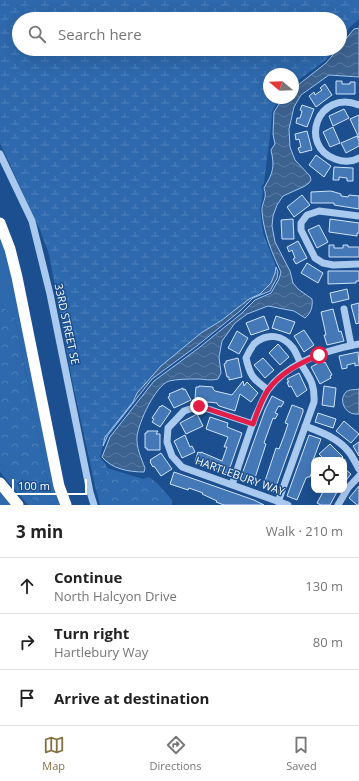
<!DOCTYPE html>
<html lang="en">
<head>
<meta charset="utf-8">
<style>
  body { margin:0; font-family:"Open Sans",sans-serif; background:#f2f2f2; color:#222 }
  .controls { position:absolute; right:12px; bottom:12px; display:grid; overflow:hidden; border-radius:8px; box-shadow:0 4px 16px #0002 }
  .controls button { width:36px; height:36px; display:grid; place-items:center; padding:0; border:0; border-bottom:1px solid #e0e0e0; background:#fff; color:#222; font:20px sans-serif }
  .compass { position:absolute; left:263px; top:68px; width:36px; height:36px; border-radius:50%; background:#fff; box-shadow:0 4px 16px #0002; rotate:289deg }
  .scale { position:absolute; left:12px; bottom:10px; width:75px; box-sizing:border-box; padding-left:4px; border:2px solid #fff; border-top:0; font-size:11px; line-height:14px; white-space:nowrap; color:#fff; -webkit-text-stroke:3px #1b4f8f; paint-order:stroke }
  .stop { position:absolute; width:12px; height:12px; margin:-9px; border:3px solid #e11d48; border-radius:50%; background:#fff }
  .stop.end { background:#e11d48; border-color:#fff; box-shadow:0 1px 4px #0008 }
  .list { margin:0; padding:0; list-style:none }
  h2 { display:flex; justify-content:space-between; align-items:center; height:52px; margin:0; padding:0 16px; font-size:17px }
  h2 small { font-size:13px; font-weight:400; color:#767676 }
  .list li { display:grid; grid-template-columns:26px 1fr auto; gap:12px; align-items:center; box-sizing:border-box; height:56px; padding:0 16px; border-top:1px solid #e0e0e0 }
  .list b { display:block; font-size:15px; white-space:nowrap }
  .list p { margin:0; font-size:13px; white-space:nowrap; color:#767676 }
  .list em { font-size:13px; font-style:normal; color:#767676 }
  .icon { flex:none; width:22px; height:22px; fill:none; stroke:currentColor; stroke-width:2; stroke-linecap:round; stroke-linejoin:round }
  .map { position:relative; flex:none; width:359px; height:505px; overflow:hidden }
  .search { position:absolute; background:#fff; box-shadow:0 4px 16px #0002; left:12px; right:12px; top:12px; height:44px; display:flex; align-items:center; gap:10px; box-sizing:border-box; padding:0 14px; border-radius:22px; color:#767676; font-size:15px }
  .sheet { height:220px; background:#fff }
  nav { display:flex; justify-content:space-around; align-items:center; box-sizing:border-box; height:56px; border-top:1px solid #e0e0e0; background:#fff; font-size:11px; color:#767676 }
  nav a { display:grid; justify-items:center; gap:2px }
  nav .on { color:#857141 }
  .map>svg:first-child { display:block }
  .green { fill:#2e69ad }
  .forest { fill:url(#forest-crowns) }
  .wetland { fill:url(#wetland-marsh) }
  .water { fill:url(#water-waves); stroke:#9cc4f0 }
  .building { fill:#4478b7; stroke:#cfe3fa }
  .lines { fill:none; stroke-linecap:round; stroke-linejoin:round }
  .minor { stroke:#a9c9ee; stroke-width:7 }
  .highway { stroke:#fff; stroke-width:11 }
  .route { stroke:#e11d48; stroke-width:5 }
  .labels { text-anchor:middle; stroke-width:3; stroke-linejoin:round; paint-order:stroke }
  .street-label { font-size:11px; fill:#fff; stroke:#1b4f8f }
</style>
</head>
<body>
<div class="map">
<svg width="359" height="505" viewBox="0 0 359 505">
  <defs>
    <pattern id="forest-crowns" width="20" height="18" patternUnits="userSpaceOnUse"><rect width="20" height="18" fill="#2e69ad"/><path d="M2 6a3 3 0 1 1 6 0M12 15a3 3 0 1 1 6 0" fill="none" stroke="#4d80b9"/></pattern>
    <pattern id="wetland-marsh" width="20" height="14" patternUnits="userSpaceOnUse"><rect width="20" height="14" fill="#2e69ad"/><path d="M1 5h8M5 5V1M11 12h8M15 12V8" fill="none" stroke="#4d80b9"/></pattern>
    <pattern id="water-waves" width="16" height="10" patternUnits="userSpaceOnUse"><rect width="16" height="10" fill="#3c6290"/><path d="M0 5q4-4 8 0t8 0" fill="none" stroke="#597aa1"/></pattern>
  </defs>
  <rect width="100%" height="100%" fill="#1b4f8f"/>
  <!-- green -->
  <path class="green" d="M 0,229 L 5,241 L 60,505 L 54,505 L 45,469 L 15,318 L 3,306 L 0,305 Z
    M 0,464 L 23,490 L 39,505 L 28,505 L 0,472 Z
    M 0,492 L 11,505 L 0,505 Z"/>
  <!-- forest -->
  <path class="forest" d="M 0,305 L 3,306 L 15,318 L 45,469 L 54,505 L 39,505 L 23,490 L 0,464 Z
    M 107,468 L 143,479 L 149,477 L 157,483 L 172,500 L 172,505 L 100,505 L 96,490 L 101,486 Z"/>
  <!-- wetland -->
  <path class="wetland" d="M 0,0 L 359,0 L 359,19 L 350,27 L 340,39 L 340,19 L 19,19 L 19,49 L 334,49 L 326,60 L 293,84 L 293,74 L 269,74 L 269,98 L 280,98 L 272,111 L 271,127 L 264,183 L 261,187 L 263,191 L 260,210 L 263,233 L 276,267 L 275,273 L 271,283 L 260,294 L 249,299 L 222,320 L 201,333 L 161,366 L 137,393 L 133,402 L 105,437 L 100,457 L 106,465 L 107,468 L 101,486 L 96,490 L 72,380 L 49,254 L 40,230 L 0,143 Z"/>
  <!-- water -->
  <path class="water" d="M 359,28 L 359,77 L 329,75 L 301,95 L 294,107 L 289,129 L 290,147 L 295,160 L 310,176 L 311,180 L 309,183 L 305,186 L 283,196 L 277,205 L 273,216 L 272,226 L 275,242 L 290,271 L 293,283 L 298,289 L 312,299 C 313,307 311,313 305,318 L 294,311 L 268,306 L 247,314 L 235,323 L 222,341 L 219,357 L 221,373 L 218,379 C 211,381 204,379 197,379 C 189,379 177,379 169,381 C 155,386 139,422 137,436 C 136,447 141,458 145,468 L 144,472 C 129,472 112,469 102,457 L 110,437 L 154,381 L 200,347 L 242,313 L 255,300 L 271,293 L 279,279 L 281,272 C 272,253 264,234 262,212 C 261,202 268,199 264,188 C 273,173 275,167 271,150 L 275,144 L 273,134 L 274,112 L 283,98 L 293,98 L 293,89 L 326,63 L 338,49 L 340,49 L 340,46 L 354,29 Z
    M 276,267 L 278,272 L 277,278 L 270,291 L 253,298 L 240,311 L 198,345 L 152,379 L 108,435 L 103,446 L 105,437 L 133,402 L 137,393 L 161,366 L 201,333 L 222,320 L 249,299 L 260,294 L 271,283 L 275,273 Z
    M 359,389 L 359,414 C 345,416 338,400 346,392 C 349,389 355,390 359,389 Z"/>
  <!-- building -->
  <path class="building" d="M 336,81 L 342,81 L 342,84 L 350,84 L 350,82 L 355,82 L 355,94 L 336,94 Z
    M 325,84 L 332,95 L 316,107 L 309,96 L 314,92 L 315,95 L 322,90 L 320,88 Z
    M 302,105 L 314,109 L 307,127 L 296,123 L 297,118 L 300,118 L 301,115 L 302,111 L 300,110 Z
    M 344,109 L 349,118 L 333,126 L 329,116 Z
    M 359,115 L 359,138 L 350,119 Z
    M 333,127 L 340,143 L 330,147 L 323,132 Z
    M 307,131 L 312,150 L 300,153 L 298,148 L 301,147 L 299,139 L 296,140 L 295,134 Z
    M 357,136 L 359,141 L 359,146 L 346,153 L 341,143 Z
    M 316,155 L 331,166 L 324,177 L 309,165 Z
    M 334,167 L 353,168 L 353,181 L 347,181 L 347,178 L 339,177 L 339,180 L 333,180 Z
    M 331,191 L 341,194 L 341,196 L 348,197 L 349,195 L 359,196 L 359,209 L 334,205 L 334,203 L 311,203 L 311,192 Z
    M 302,195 L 310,205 L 294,217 L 287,207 Z
    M 293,219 L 294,239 L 282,239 L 281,220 Z
    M 330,219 L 359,223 L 359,233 L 357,233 L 357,236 L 329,232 Z
    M 319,225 L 328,242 L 317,248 L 308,230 Z
    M 298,241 L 307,258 L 296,264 L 293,259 L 295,258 L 292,250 L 289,252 L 287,247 Z
    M 329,245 L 334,245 L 334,248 L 343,248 L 343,245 L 348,245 L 348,247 L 359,247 L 359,257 L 329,257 Z
    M 307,263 L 323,273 L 318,283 L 301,273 Z
    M 328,271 L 359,271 L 359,281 L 356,281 L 356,283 L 328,284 Z
    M 347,289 L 349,299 L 332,303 L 330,293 Z
    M 359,303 L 359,323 L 356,324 L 351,305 Z
    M 333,309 L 339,332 L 341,331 L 344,341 L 327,345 L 324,335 L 326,335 L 321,312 Z
    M 264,316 L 269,329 L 251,335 L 246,323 Z
    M 276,316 L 295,322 L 290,334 L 272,328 Z
    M 304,330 L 314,345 L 304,352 L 294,336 Z
    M 237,331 L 248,338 L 239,354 L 228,348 Z
    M 278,344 L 289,357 L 280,365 L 269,353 Z
    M 358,352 L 359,365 L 355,366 L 355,363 L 347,365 L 347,368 L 342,369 L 339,356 Z
    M 238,358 L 242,377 L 229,380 L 229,377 L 227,377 L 224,364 L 226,363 L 226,361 Z
    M 263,358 L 274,370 L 265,378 L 254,365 Z
    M 322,361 L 323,363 L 325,362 L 332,375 L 330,376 L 331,378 L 320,384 L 311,367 Z
    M 299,373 L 307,390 L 297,397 L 291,386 L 289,387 L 287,382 L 289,382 L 287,379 Z
    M 243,381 L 244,386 L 247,382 L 258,393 L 251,402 L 240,394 L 235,411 L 219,406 L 217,404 L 217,403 L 198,401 L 198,397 L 195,398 L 196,387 L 199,387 L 199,386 L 213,387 L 213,389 L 215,391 L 232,395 Z
    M 324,386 L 336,388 L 334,407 L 322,405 Z
    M 183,388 L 183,390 L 185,389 L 191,400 L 174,408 L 168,397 L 170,396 L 169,394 Z
    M 272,396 L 284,402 L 281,407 L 279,406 L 277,409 L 275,413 L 278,414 L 275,419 L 273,418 L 264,443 L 266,444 L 253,484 L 240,480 L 265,410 Z
    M 162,405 L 171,411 L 160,427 L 152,422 L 154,419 L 152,418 L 160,406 L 161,407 Z
    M 292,405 L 303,409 L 303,412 L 274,492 L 263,487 L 276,448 L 279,449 L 284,436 L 288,424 L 285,423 Z
    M 318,413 L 336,419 L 333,428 L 315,422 Z
    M 197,414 L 203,426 L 186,434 L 180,423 Z
    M 210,417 L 228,423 L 227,427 L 242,433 L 228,473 L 195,462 L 198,452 L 201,453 L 201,452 L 222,461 L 227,447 L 224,447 L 228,437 L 206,429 Z
    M 344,421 L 359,434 L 351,443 L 336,431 Z
    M 147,431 L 158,431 L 156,434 L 160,434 L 160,450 L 147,450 L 147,448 L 145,448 L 145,433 L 147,433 Z
    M 185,435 L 190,447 L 192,446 L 195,452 L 182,458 L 174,441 Z
    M 309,435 L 321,439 L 312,463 L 314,465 L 310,477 L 308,477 L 306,478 L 297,500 L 287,496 Z
    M 359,442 L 359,456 L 353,446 Z
    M 330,444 L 343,457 L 340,460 L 328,460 L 326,457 L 324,459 L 319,454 Z
    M 161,453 L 172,469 L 161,476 L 154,466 L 153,467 L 150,462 L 151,461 L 150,460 Z
    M 344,468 L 351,474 L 344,483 Z
    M 174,472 L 254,500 L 264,505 L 224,505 L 216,502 L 217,501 L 202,494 L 203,493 L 189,488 L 188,490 L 170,484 Z
    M 359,486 L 359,505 L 357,505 L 349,498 Z
    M 324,490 L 333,490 L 337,492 L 330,505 L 321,505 L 317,503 Z"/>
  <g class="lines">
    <!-- minor -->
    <path class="minor" d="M 359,105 C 318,89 298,145 335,159 C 343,162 352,162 359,158
      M 0,154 L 32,221 L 50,294 L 90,492 L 94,505
      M 359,216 L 319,211 L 307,215 L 301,223 L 301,230 L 315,258 L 323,263 L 333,265 L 359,264
      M 344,309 L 351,345
      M 268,390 C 253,379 250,376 246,358 C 248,353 251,348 254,344 C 267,332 283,335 293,348 C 296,352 298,358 300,362 C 309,378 315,382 314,402 L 278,502
      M 253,424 L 199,406 L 184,411 L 168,428 L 167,442 L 172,456 L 182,467 L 288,505
      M 305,426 C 321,432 338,438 349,452 C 353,457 356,464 359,469
      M 232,485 C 240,462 247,438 256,415 C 260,407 263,398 268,390 C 288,362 327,350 359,344
      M 338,505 L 348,488 L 359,476"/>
    <!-- highway -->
    <path class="highway" d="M 0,223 L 10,249 L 17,277 L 59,486 L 66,505
      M 0,483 L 18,505"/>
  </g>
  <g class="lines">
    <!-- route -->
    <path class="route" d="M 199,406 L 253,424 C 257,413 261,400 268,390 C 280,373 300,363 319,355"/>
  </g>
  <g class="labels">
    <!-- street labels -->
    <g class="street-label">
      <text transform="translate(67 324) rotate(78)" y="4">33RD STREET SE</text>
      <text transform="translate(240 476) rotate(20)" y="4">HARTLEBURY WAY</text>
    </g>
  </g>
</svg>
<div class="controls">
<button><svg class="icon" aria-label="locate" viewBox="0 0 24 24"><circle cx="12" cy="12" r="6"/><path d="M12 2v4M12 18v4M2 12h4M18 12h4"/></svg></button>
</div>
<svg class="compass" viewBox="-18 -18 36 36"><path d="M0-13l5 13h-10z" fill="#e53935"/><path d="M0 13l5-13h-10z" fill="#767676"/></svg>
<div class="scale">100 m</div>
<div class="stop" style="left:319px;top:355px"></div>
<div class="stop end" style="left:199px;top:406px"></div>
<div class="search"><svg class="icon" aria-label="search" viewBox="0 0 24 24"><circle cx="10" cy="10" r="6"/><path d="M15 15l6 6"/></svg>Search here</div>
</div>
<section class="sheet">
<h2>3 min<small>Walk · 210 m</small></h2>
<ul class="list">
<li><svg class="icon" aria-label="ahead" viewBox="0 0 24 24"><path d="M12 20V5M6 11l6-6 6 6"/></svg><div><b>Continue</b><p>North Halcyon Drive</p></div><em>130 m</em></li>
<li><svg class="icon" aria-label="right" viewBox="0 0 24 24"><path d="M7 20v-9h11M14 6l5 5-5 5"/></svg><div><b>Turn right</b><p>Hartlebury Way</p></div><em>80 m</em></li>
<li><svg class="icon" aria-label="arrive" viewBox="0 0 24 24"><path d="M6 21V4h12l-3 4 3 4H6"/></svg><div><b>Arrive at destination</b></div></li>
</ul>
</section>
<nav>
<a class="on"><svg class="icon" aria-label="map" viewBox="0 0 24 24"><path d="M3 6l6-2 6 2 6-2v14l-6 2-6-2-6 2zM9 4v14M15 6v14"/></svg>Map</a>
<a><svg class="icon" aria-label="directions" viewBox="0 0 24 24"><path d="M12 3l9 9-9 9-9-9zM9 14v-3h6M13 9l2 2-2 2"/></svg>Directions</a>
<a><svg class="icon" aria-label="saved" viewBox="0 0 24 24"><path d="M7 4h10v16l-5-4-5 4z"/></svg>Saved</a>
</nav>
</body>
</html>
